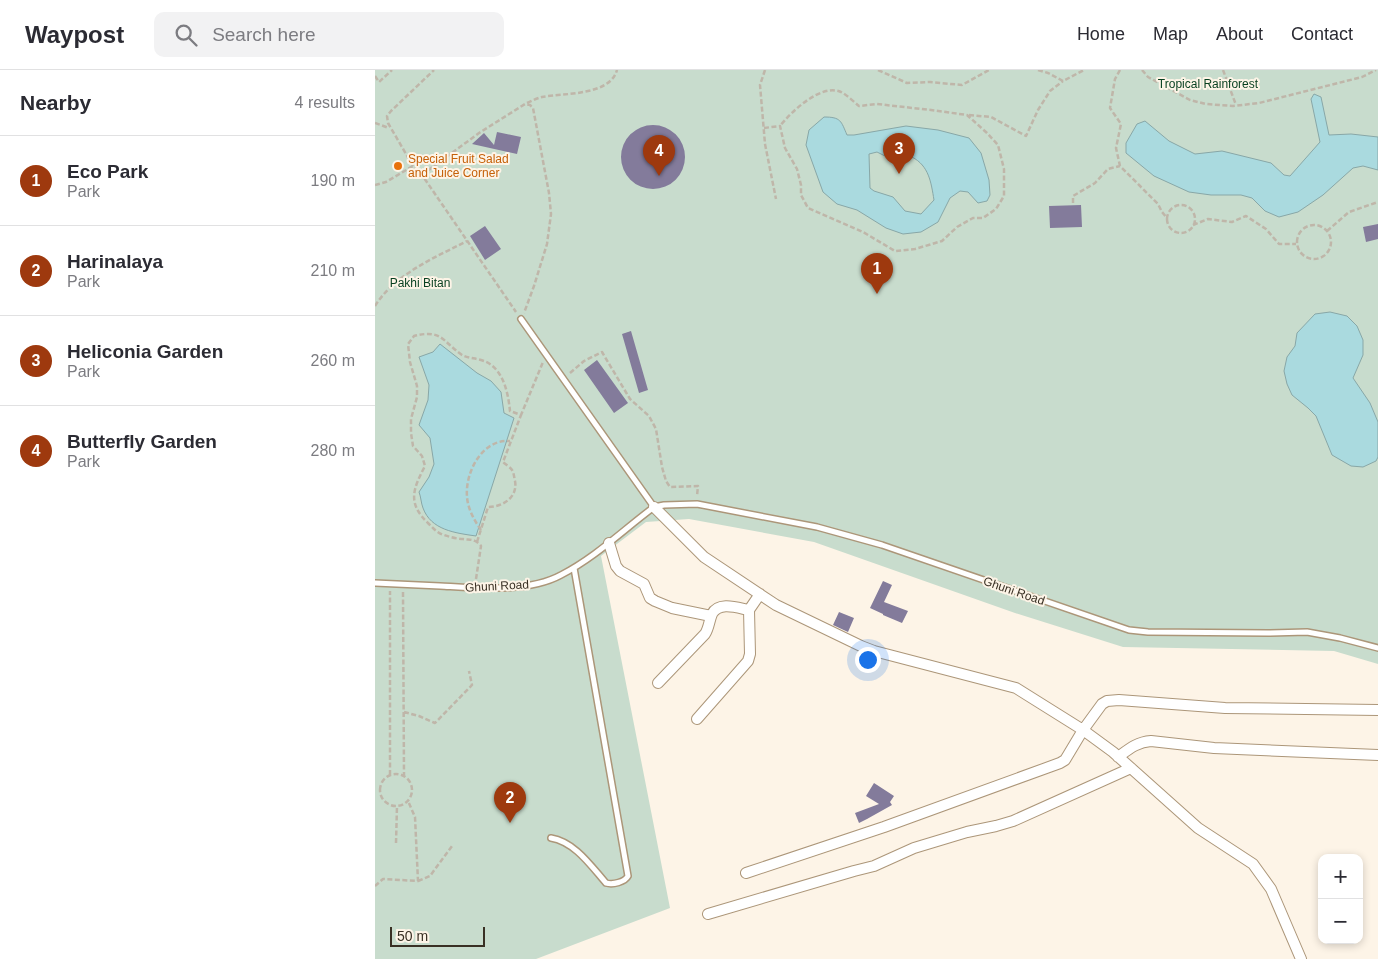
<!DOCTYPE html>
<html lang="en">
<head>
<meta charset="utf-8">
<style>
  body { margin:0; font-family:Helvetica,sans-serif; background:#f2f2f3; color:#2b2b33 }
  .controls { position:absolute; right:15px; bottom:15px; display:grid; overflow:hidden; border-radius:10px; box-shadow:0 2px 8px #0003 }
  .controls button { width:45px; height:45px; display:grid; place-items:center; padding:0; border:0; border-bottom:1px solid #e1e1e2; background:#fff; color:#2b2b33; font:25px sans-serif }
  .scale { position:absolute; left:15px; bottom:12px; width:95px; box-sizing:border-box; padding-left:5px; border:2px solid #393024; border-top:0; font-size:14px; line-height:18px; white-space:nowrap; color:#393024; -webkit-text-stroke:4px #fdf4e7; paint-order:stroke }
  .you { position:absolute; left:492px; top:589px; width:18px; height:18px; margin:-12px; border:4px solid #fff; border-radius:50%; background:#1a73e8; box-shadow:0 0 0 8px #1a73e833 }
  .badge { display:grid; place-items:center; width:32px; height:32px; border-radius:50%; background:#9e390e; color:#fff; font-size:16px; font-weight:700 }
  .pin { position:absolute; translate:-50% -41px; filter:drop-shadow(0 1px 2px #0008) }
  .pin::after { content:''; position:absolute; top:26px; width:18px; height:15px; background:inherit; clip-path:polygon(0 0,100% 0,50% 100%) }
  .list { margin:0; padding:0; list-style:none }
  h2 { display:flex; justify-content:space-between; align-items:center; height:65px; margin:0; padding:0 20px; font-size:21px }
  h2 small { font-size:16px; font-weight:400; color:#7c7c81 }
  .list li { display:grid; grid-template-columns:32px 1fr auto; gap:15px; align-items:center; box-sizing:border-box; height:90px; padding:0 20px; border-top:1px solid #e1e1e2 }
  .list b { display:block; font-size:19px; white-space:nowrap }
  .list p { margin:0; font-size:16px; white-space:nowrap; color:#7c7c81 }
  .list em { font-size:16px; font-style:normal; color:#7c7c81 }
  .icon { flex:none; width:28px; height:28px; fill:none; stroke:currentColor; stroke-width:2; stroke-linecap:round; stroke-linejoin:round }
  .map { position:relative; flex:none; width:1003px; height:889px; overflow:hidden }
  header { display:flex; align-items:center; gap:30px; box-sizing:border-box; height:70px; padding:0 25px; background:#fff; border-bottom:1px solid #e1e1e2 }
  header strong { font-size:24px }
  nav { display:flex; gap:28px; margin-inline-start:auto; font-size:18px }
  .search { width:350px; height:45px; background:#f2f2f3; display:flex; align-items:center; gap:12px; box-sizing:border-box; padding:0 18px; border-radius:10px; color:#7c7c81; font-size:19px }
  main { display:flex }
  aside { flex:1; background:#fff }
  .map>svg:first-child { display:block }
  .green { fill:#c8dccd }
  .water { fill:#aadadf; stroke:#88a7a7; fill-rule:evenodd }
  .building { fill:#837b9b }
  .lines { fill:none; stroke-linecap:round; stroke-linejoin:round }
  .lane-casing { stroke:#ac9679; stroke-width:8 }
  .street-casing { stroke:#ac9679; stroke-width:12 }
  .path { stroke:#bfb6a9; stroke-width:2.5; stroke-dasharray:5 2.5; stroke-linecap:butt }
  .lane { stroke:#fff; stroke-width:5 }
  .street { stroke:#fff; stroke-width:10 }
  .food-dot { fill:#e8710a; stroke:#fdf4e7; stroke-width:2 }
  .labels { text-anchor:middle; stroke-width:4; stroke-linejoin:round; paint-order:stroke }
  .park-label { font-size:12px; fill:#063f1f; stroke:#fdf4e7 }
  .food-label { font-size:12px; fill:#c56008; stroke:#fdf4e7; text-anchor:start }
  .street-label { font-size:12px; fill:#393024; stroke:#fdf4e7 }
</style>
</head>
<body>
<header>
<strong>Waypost</strong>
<div class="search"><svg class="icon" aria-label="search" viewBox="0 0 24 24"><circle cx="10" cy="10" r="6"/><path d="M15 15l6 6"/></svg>Search here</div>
<nav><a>Home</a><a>Map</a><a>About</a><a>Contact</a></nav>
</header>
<main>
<aside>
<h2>Nearby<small>4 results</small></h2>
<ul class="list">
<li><span class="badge">1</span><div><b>Eco Park</b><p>Park</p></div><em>190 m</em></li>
<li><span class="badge">2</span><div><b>Harinalaya</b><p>Park</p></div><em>210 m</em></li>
<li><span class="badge">3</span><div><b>Heliconia Garden</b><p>Park</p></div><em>260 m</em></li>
<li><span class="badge">4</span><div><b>Butterfly Garden</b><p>Park</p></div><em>280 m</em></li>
</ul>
</aside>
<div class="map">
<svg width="1003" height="889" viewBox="0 0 1003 889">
  <rect width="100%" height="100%" fill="#fdf4e7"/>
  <!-- green -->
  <path class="green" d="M 0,0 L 1003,0 L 1003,594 L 959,581 L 748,577 L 640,543 L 439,472 L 314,449 L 271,452 L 226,486 L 295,838 L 161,889 L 0,889 Z"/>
  <!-- water -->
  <path class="water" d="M 939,24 L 946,27 L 954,65 L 976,64 L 1003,67 L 1003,100 L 988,96 L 978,98 L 948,125 L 923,142 L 904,147 L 890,141 L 877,128 L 866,125 L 836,125 L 814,122 L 779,106 L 751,83 L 751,73 L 762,54 L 770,51 L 794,71 L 820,84 L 847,81 L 896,93 L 909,105 L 915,106 L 945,72 L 936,29 Z
    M 449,47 C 466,47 466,51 472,65 L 479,65 L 531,56 L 563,60 L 594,68 L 606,83 L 614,110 L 615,125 L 612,131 L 603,133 L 593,122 L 585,121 L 575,128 L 563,152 L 546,162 L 528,164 L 511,158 L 482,140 L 462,134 L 448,122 L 431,75 L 434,60 ZM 502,82 L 518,90 L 537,87 C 554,96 556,112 559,130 L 546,144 L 530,141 L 518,127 L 499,121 L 495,118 L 494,84 Z
    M 955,242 L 972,246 L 982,256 L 988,270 L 988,285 L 978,308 L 995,333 L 1003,352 L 1003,387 L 1001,391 L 988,397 L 976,396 L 957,385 L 941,346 L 933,338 L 917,325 L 912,314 L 909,301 L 912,287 L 920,276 L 922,263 L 940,244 Z
    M 65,274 L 102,303 L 116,311 L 126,322 L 129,343 L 139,348 L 101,466 C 80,463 56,460 48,438 C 46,433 46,427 44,422 L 54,407 L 59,394 L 55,368 L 44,355 L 53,330 L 54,315 L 44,287 L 58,282 Z"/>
  <!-- building -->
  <path class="building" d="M246 87a32 32 0 1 1 64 0a32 32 0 1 1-64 0Z
    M 122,62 L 146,67 L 142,84 L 97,74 L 109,63 L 119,75 Z
    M 706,135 L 707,157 L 675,158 L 674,136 Z
    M 1003,154 L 1003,169 L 991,172 L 988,157 Z
    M 110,156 L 126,179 L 110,190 L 95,166 Z
    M 256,261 L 273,320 L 264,323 L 247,264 Z
    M 222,290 L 253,333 L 239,343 L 209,300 Z
    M 508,511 L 517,515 L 509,532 L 533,541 L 527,553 L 508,545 L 508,544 L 495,538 Z
    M 464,542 L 479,548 L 473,562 L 458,555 Z
    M 499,713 L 519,726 L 515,732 L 517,735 L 492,749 L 484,753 L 480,743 L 504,734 L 491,726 Z"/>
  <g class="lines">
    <defs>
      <path id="lane" d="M 146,249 L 279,437
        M 0,513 C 22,514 43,515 65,516 C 102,518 153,523 186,505 C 221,487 248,460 279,437 L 289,435 L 322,434 L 442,457 L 507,475 L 754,560 L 773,562 L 893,563 L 932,562 L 965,568 L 1003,578
        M 176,768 C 200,772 216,796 231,813 C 238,815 250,812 253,806 L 199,498"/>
      <path id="street" d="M 279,437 L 329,487 L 401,535 L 486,576 L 499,581 L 641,618 L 708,660 L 738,682 L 823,758 L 878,794 L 896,819 L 926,889
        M 234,473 L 241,496 L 245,501 L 269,514 L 275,528 L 280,531 L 297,538 L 336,546
        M 283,613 L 330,564 C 334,558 334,551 337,544 C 344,531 363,538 374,540
        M 322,649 L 373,591 L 375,584 L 374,540 L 385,524
        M 743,687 C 754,679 762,672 776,671 L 839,678 L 1003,685
        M 371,803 L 509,757 L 685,693 L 690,690 L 708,660 L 727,634 L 732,631 L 744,630 L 850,638 L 1003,640
        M 333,844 L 479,801 L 499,796 L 539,778 L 592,762 L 621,756 L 638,751 L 756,698"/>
    </defs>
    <!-- lane casing -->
    <use href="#lane" class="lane-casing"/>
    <!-- street casing -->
    <use href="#street" class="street-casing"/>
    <!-- path -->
    <path class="path" d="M 390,0 L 385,15 L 390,74 L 401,129
      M 503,0 L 532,13 L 555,12 L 587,15 L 614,0
      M 663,0 L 673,3 L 688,11 L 709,0
      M 745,0 L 740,9 L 735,38 L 746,54 L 741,78 L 745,96 L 783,134 L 787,142 L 792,148
      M 767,0 L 773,7 L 815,30 L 831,34 L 858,36 L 884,33 L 987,7 L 1001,0
      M 848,0 L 861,35
      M 0,6 L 4,12 L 17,0
      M 152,33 C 157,31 162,28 167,27 C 188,23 235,26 242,0
      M 594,45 L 616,47 L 651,66 L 663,40 L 675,21 L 688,11
      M 0,53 L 14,58
      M 389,58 L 405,56 L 410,78 L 422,99 L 426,115 L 426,125 L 433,138 L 488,162 L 520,181 L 540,179 L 567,171 L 582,157 L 598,148 L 608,148 L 621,139 L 629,126 L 629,99 L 623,75 L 612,63 L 592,45 L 556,40 L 502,34 L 484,36 C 479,32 472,25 466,22 C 446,13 416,42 405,56
      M 38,96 L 13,53 L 12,46 L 16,41 L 59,0
      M 47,105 L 104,63 L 150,34 L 155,35 L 158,38 L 174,123 L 176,144 L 172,174 L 159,216 L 149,243
      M 0,115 L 11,112 L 38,96 L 47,105 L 141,242
      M 698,133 L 698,126 L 720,113 L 733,99 L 745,96
      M792 149a14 14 0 1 1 28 0a14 14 0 1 1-28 0Z
      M922 172a17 17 0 1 1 34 0a17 17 0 1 1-34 0Z
      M 818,155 L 833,149 L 857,152 L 871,146 L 891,159 L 904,174 L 921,174
      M 952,161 L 974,142 L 1003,132
      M 0,236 C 20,204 59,188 92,171
      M 195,303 L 209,291 L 227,282 L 255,329 L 274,346 L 281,359 L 287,397 L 291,411 L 295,417 L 323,416 L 322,426
      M 106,460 C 99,450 93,439 92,427 C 90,402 107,369 135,371
      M 102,472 L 113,437 C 128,437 143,427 140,411 C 139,407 139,403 137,400 C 135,397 130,394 128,392 L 146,345
      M 101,509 L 106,476 C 105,474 101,471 100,471 C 96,469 92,470 88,469 C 82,469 75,467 69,465 C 62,463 58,458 53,453 C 32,433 38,419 50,396 L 47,386 L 38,376 L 36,363 L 36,349 L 42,327 L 42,316 L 35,292 L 33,274 L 39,266 C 67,259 67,271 87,285 C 92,288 99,288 106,290 C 128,296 133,322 135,341 L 146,345 L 168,292
      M 28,522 L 29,705
      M 29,642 L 44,646 L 60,653 L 97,615 L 94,601
      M5 720a16 16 0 1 1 32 0a16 16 0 1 1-32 0Z
      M 15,705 L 15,521
      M 21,773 L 22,736
      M 43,811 L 55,806 L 77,776
      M 0,816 L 8,809 L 43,811 L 40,747 L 33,731"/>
    <!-- lane -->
    <use href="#lane" class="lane"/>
    <!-- street -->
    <use href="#street" class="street"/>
  </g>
  <!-- markers -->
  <circle class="food-dot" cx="23" cy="96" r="5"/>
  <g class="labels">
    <!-- park labels -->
    <g class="park-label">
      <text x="833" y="18">Tropical Rainforest</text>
      <text x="45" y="217">Pakhi Bitan</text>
    </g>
    <!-- food labels -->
    <g class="food-label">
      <text x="33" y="93">Special Fruit Salad<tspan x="33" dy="14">and Juice Corner</tspan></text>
    </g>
    <!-- street labels -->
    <g class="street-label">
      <text transform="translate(122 516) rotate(-3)" y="4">Ghuni Road</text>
      <text transform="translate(639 521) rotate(19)" y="4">Ghuni Road</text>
    </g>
  </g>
</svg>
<div class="controls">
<button>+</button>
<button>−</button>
</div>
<div class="scale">50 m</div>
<div class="you"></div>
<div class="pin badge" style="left:502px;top:224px">1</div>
<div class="pin badge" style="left:135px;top:753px">2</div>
<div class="pin badge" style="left:524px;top:104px">3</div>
<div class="pin badge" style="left:284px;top:106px">4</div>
</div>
</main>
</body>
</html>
